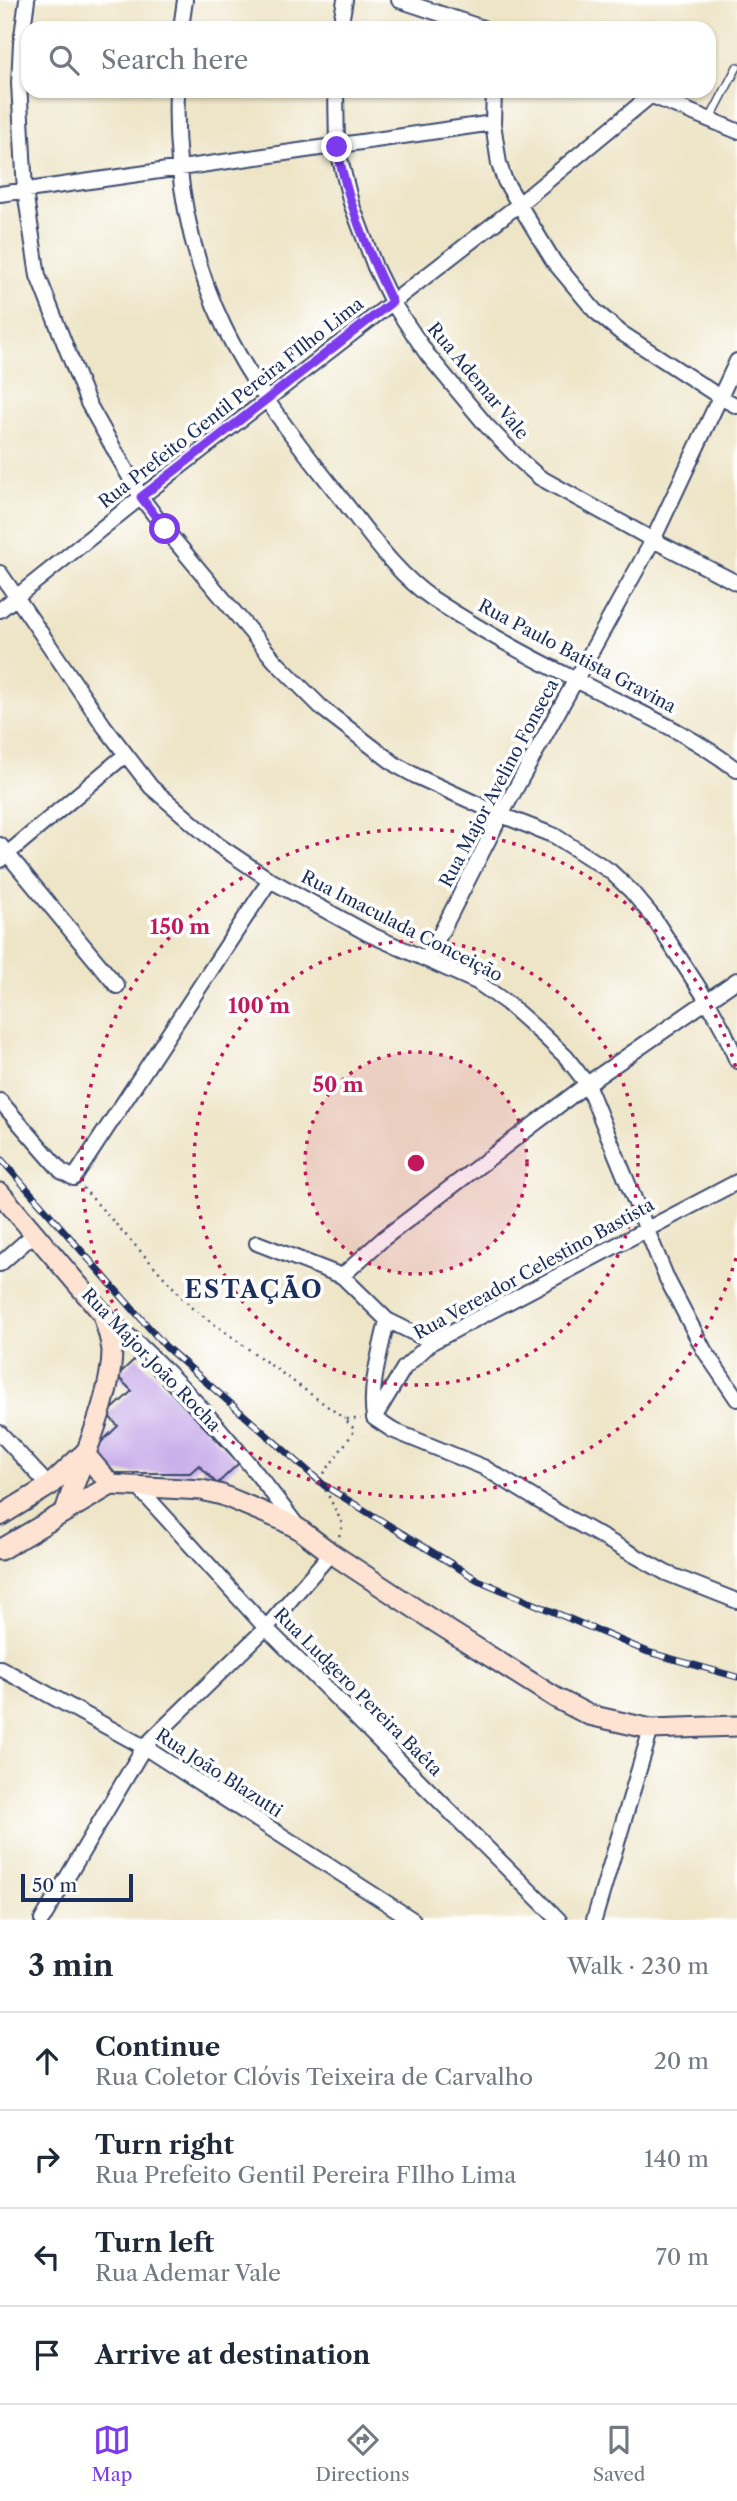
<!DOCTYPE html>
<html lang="en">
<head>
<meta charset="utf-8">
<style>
  body { margin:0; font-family:"Libre Caslon Text",serif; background:#f6f6f7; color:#1f2937 }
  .scale { position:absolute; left:21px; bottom:18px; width:112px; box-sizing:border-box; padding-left:7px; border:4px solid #1b2f5e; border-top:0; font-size:19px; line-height:24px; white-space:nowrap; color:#1b2f5e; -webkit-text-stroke:5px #fff; paint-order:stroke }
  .stop { position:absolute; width:21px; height:21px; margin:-16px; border:5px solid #7c3aed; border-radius:50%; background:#fff }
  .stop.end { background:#7c3aed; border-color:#fff; box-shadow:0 2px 7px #0008 }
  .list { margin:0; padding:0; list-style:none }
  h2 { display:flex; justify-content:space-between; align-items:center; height:91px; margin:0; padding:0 28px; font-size:30px }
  h2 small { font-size:23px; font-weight:400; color:#747a83 }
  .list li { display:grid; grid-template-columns:46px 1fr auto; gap:21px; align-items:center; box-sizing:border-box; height:98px; padding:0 28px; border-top:2px solid #e0e1e3 }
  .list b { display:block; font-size:26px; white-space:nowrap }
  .list p { margin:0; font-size:23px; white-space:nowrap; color:#747a83 }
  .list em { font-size:23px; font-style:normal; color:#747a83 }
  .icon { flex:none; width:38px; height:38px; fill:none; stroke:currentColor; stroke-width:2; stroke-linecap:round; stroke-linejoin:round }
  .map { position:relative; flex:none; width:737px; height:1920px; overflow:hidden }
  .search { position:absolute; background:#fff; box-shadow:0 2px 5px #0004; left:21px; right:21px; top:21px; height:77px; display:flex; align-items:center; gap:18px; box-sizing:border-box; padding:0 24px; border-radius:21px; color:#747a83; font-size:26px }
  .sheet { height:483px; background:#fff }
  nav { display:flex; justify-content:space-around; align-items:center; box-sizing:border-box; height:98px; border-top:2px solid #e0e1e3; background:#fff; font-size:19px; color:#747a83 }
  nav a { display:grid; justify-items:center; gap:4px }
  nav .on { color:#7c3aed }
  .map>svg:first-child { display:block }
  .building { fill:#c1a2e7 }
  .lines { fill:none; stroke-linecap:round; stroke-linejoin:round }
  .service-casing { stroke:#3b4a6e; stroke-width:10 }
  .minor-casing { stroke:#3b4a6e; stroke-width:18 }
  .secondary-casing { stroke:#3b4a6e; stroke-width:23 }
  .path { stroke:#3b4a6e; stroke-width:2.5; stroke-dasharray:2 5; stroke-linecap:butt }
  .service { stroke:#fff; stroke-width:7 }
  .minor { stroke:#fff; stroke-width:14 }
  .secondary { stroke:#fee3d2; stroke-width:19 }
  .rail-casing { stroke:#1b2f5e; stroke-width:7 }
  .rail { stroke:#fff; stroke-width:4.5; stroke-dasharray:13; stroke-linecap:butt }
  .route { stroke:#7c3aed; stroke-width:9 }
  .ring { fill:none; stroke:#c2185b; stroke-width:3.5; stroke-dasharray:3.5 7 }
  .labels { text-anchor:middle; stroke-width:7; stroke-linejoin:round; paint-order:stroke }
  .street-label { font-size:18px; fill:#1b2f5e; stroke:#fff }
  .district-label { font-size:24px; font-weight:bold; letter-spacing:2px; fill:#1b2f5e; stroke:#fff }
  .centre { fill:#c2185b; stroke:#fff; stroke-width:3.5 }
  .ring-label { font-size:21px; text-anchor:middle; font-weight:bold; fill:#c2185b; stroke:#fff; stroke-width:7; stroke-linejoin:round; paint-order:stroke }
</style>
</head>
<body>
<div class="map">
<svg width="737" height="1920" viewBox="0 0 737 1920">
  <rect width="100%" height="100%" fill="#fff"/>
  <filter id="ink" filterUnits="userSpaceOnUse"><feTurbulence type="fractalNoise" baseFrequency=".0143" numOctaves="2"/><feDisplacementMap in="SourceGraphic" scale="14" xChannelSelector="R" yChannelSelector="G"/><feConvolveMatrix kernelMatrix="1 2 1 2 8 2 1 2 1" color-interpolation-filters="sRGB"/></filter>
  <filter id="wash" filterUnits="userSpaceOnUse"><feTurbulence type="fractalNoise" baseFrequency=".00686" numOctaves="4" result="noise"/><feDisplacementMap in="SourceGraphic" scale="28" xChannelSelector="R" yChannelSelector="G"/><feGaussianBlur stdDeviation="1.57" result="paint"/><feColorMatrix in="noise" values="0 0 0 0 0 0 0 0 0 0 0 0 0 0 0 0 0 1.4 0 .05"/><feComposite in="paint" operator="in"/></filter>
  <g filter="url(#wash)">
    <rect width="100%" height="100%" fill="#eee5c7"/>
    <g id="blocks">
      <!-- building -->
      <path class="building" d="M 137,1357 L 239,1463 L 217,1484 L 199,1465 L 190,1473 L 111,1473 L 91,1452 L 118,1426 L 107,1414 L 132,1391 L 117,1376 Z"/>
    </g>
  </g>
  <g filter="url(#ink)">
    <use href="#blocks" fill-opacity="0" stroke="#3b4a6e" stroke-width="2"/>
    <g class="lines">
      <defs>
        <path id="service" d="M 710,119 L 737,67"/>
        <path id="minor" d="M 27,0 L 21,43 L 19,83 L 25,191 L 38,276 L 88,403 L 141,497 L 165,529 L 275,661 L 323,709 L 396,765 L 416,776 L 501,815 L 555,836 L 610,871 L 631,891 L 653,917 L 708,1002 L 724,1031 L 737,1061
          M 399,0 L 483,28
          M 181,28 L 185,0
          M 340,28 L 345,0
          M 177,91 C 174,172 189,254 224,327 C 254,389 298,444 341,498 C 369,533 395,573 433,599 C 477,628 528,656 576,680 C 631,709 687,731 737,770
          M 336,91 L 337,147 L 351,203 L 375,267 L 392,302 L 427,354 L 486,425 L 522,462 L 539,477 L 653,540 L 737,583
          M 494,91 L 493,123 L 499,164 L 505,181 L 554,262 L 595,311 L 620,332 L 720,397 L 737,406
          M 640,91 L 737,131
          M 0,194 L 493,123
          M 0,573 L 104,726 L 151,787 L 218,845 L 270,880 L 369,934 L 477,982 L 507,1003 L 543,1035 L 566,1057 L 587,1084 L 667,1279 L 704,1350 L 737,1399
          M 0,610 L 141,497 L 518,205 L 650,96
          M 0,845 L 117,986
          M 0,860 L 125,755
          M 427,960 L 501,815 L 653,540 L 737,361
          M 0,1101 L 61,1171 L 74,1178 L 270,880
          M 257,1243 L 342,1276 L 387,1320 L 432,1342
          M 0,1264 L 34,1234
          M 342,1276 L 384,1238 L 587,1084 L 737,980
          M 103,1314 C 173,1369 245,1456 298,1527
          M 374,1417 C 369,1386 381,1350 387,1320
          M 374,1418 L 404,1368 L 432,1342 L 737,1182
          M 374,1418 L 392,1430 L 483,1467 L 554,1510 L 666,1573 L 737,1601
          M 0,1433 L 49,1486
          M 137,1486 L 266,1628 L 559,1920
          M 0,1668 L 144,1747 L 413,1920
          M 42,1920 L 144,1747 L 266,1628 L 331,1553
          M 594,1920 L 651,1729"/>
        <path id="secondary" d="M 0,1193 L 103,1314 C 106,1326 111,1339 112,1351 C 112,1399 79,1465 65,1512
          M 84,1453 L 111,1485 L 202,1490 L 222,1495 L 282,1520 L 299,1529 L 331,1553 L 437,1623 L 556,1698 L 589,1715 L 651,1729 L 737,1726
          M 0,1516 L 49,1486 L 81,1456
          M 0,1550 L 111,1485"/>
      </defs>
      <!-- service casing -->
      <use href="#service" class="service-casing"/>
      <!-- minor casing -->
      <use href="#minor" class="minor-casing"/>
      <!-- secondary casing -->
      <use href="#secondary" class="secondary-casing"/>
      <!-- path -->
      <path class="path" d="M 83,1188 L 192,1308 L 345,1419
        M 339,1536 L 343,1525 L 320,1479 L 355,1430 L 345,1419 L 361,1419"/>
      <!-- service -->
      <use href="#service" class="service"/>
      <!-- minor -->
      <use href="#minor" class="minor"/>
      <!-- secondary -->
      <use href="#secondary" class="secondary"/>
      <defs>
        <path id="rail" d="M 0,1158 L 166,1347 L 325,1486 L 478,1580 L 648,1652 L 737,1677"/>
      </defs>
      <!-- rail casing -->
      <use href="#rail" class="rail-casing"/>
      <!-- rail -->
      <use href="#rail" class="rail"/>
    </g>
  </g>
  <g class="lines" filter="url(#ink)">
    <!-- route -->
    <path class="route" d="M 165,529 L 141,497 L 392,302 C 368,252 347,201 337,147"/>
  </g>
  <!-- distance rings -->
  <circle cx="416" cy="1163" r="111" fill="#c2185b" fill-opacity=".12"/>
  <g class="ring">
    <circle cx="416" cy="1163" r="111"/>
    <circle cx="416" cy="1163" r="222"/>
    <path d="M736 1258A334 334 0 1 1 736 1068"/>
  </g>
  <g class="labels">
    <!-- street labels -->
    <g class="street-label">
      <text transform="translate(478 381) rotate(50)" y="6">Rua Ademar Vale</text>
      <text transform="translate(231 403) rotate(-38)" y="6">Rua Prefeito Gentil Pereira FIlho Lima</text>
      <text transform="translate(577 656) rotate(28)" y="6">Rua Paulo Batista Gravina</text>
      <text transform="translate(499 783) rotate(-62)" y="6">Rua Major Avelino Fonseca</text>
      <text transform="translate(402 926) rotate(27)" y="6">Rua Imaculada Conceição</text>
      <text transform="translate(534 1269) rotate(-29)" y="6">Rua Vereador Celestino Bastista</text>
      <text transform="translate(151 1360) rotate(46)" y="6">Rua Major João Rocha</text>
      <text transform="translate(358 1692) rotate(45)" y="6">Rua Ludgero Pereira Baêta</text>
      <text transform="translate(219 1773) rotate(33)" y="6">Rua João Blazutti</text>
    </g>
    <!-- district labels -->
    <g class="district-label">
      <text x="254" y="1298">ESTAÇÃO</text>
    </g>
  </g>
  <circle cx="416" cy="1163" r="10" class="centre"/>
  <g class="ring-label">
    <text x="180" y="934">150 m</text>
    <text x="259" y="1013">100 m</text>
    <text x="338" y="1092">50 m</text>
  </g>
</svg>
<div class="scale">50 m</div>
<div class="stop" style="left:165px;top:529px"></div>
<div class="stop end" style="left:337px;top:147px"></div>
<div class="search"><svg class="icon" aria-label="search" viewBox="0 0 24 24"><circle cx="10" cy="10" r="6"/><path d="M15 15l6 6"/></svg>Search here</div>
</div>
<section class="sheet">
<h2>3 min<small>Walk · 230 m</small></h2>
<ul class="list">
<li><svg class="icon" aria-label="ahead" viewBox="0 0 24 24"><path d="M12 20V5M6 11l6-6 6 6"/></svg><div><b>Continue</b><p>Rua Coletor Clóvis Teixeira de Carvalho</p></div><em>20 m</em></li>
<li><svg class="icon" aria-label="right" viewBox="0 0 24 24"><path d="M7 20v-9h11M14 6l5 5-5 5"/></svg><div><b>Turn right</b><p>Rua Prefeito Gentil Pereira FIlho Lima</p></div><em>140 m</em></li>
<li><svg class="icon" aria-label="left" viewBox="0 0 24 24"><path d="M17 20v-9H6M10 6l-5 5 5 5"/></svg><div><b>Turn left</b><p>Rua Ademar Vale</p></div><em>70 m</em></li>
<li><svg class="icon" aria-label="arrive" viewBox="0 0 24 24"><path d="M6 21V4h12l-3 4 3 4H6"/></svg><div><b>Arrive at destination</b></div></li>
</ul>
</section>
<nav>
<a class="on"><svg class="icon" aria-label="map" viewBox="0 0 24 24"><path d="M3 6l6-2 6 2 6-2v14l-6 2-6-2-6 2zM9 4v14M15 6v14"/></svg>Map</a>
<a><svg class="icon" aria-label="directions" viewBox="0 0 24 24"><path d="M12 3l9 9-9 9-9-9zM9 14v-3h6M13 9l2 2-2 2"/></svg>Directions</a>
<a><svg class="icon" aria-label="saved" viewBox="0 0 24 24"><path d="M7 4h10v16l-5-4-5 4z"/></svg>Saved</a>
</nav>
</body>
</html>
